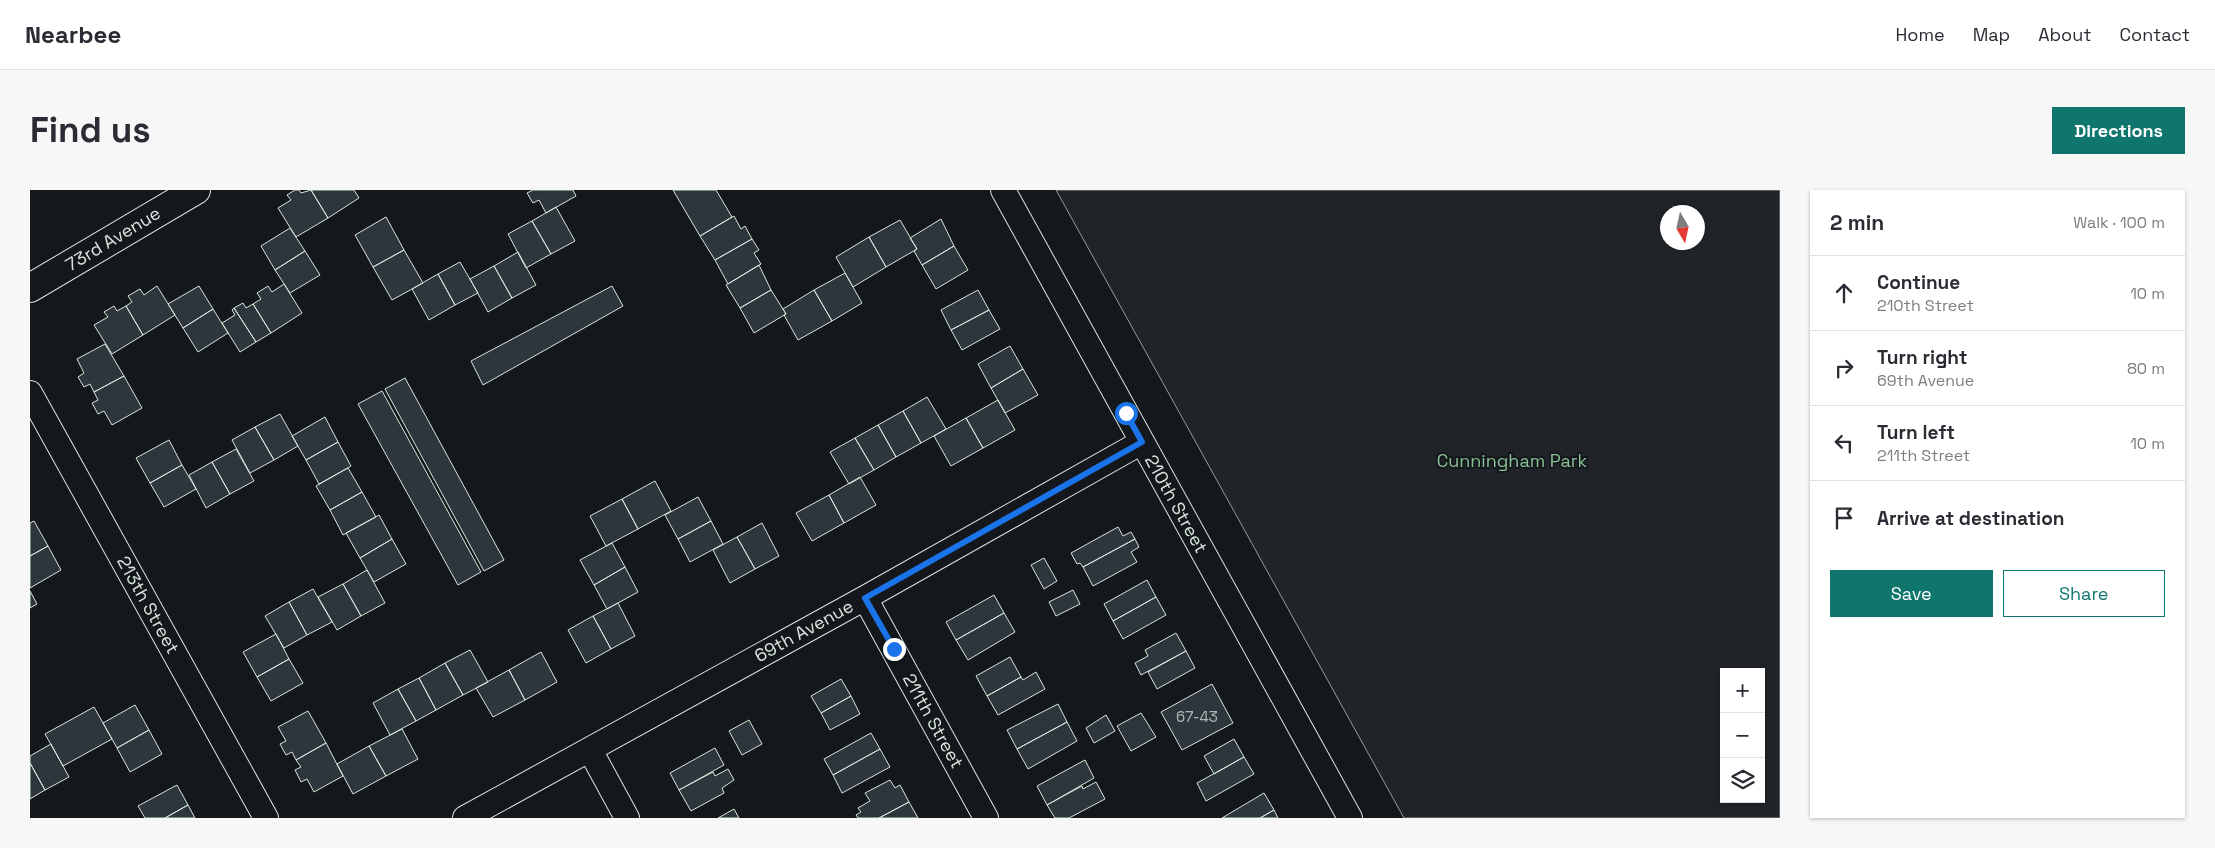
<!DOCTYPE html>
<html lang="en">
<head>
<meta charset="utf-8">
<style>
  body { margin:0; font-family:"Space Grotesk",sans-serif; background:#f7f7f7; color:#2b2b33 }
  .controls { position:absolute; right:15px; bottom:15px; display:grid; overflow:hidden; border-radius:0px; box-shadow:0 1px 4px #0004 }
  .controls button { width:45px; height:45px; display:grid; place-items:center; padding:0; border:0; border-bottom:1px solid #e1e1e2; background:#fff; color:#2b2b33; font:25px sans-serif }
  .compass { position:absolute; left:1630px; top:15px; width:45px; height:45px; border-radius:50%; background:#fff; box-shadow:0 1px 4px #0004; rotate:171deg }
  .stop { position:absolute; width:15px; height:15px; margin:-11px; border:4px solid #1a73e8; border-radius:50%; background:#fff }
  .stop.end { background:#1a73e8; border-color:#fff; box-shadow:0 1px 5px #0008 }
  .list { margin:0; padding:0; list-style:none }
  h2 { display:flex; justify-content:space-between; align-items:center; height:65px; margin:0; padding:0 20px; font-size:21px }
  h2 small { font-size:16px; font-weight:400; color:#7c7c81 }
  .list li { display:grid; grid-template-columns:32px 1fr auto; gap:15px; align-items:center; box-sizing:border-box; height:75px; padding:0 20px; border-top:1px solid #e1e1e2 }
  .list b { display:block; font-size:19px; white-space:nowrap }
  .list p { margin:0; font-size:16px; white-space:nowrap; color:#7c7c81 }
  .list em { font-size:16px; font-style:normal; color:#7c7c81 }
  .actions { display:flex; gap:10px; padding:15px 20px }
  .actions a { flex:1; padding:11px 0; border:1px solid #0f766e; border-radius:0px; text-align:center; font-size:18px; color:#0f766e }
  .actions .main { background:#0f766e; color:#fff }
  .icon { flex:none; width:28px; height:28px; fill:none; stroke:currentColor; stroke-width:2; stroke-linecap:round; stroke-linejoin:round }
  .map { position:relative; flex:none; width:1750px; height:628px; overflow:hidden; border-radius:0px }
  header { display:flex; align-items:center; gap:30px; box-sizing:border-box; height:70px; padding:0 25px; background:#fff; border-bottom:1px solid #e1e1e2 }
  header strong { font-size:24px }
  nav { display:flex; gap:28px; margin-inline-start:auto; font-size:18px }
  .intro { display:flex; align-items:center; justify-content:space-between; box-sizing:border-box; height:120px; padding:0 30px }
  h1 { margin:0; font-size:35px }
  .button { padding:12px 22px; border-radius:0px; background:#0f766e; color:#fff; font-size:18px; font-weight:700 }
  main { display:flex; gap:30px; padding:0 30px }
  aside { flex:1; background:#fff; border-radius:0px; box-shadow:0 1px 4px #0004 }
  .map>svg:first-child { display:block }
  .green { fill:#202428; stroke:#939e99; fill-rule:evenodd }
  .building { fill:#2c363c; stroke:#d8e6dc }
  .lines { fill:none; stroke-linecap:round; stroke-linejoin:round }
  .minor-casing { stroke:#d8e6dc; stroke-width:26 }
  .tertiary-casing { stroke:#d8e6dc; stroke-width:30 }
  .minor { stroke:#14181c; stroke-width:24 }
  .tertiary { stroke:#14181c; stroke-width:28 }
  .route { stroke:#1a73e8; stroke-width:6 }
  .labels { text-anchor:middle; stroke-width:4; stroke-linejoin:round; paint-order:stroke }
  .number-label { font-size:15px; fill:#adbab4 }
  .street-label { font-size:18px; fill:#d8e6dc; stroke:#14181c }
  .park-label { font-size:18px; fill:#8ac095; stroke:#14181c }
</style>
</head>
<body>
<header>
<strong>Nearbee</strong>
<nav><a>Home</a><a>Map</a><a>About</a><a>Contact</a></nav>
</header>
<div class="intro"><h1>Find us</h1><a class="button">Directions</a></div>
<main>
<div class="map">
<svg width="1750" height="628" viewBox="0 0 1750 628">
  <rect width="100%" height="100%" fill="#14181c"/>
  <!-- green -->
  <path class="green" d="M 1026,0 L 1750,0 L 1750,628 L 1374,628 ZM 1638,22 L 1668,22 L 1668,52 L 1638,52 ZM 1694,482 L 1731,482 L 1731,609 L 1694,609 Z"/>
  <!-- building -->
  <path class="building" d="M 265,0 L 269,0 L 271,3 L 281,0 L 298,28 L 266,47 L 248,18 L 261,10 L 257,5 Z
    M 281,0 L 324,0 L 329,8 L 298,28 Z
    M 503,0 L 543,0 L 546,6 L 516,23 L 509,10 L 503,13 L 497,3 Z
    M 643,0 L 686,0 L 702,27 L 670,46 Z
    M 526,17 L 545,51 L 521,64 L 502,31 Z
    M 704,26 L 711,39 L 715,36 L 722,49 L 685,70 L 670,46 Z
    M 356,27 L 374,60 L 343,77 L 325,45 Z
    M 911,29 L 924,56 L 892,75 L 884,61 L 887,59 L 880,48 Z
    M 870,30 L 887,59 L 856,77 L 839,47 Z
    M 502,31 L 521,64 L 496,78 L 478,44 Z
    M 260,38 L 275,61 L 245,80 L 231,56 Z
    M 839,47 L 856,77 L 823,97 L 806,67 Z
    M 722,49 L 729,60 L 724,63 L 731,74 L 698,94 L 685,70 Z
    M 924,56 L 938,80 L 906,99 L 892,75 Z
    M 374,60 L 393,93 L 362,110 L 343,77 Z
    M 275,61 L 290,85 L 260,103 L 245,80 Z
    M 488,62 L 506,95 L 482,108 L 464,76 Z
    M 430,72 L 448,103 L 425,115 L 408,84 Z
    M 729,75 L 741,100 L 710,118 L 696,95 Z
    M 464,76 L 482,108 L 458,122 L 440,89 Z
    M 815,83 L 832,113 L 802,131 L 784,100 Z
    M 408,84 L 425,115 L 399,130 L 382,99 Z
    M 254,94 L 272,123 L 241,143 L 223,114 L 231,109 L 227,103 L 238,96 L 242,102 Z
    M 127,96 L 145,125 L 113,145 L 96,116 L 102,112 L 98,106 L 110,99 L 114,105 Z
    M 169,96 L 183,119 L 153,138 L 138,114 Z
    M 582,96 L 593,116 L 453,195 L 441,171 Z
    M 741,100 L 756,124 L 724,143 L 710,118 Z
    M 784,100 L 802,131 L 768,150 L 754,125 L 756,124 L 753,119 Z
    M 948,100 L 959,120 L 921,140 L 911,120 Z
    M 213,113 L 216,118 L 223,114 L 241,143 L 226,152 L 204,118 Z
    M 84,116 L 87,121 L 96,116 L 113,145 L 82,164 L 64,135 L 78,127 L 74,122 Z
    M 204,118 L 226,152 L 210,162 L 192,133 L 205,125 L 202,120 Z
    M 183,119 L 198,143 L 168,162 L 153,138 Z
    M 959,120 L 970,139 L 932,160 L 921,140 Z
    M 75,154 L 94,186 L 64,202 L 60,194 L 54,197 L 48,187 L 54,183 L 47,169 Z
    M 980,156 L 993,179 L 961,198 L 948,174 Z
    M 993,179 L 1008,205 L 975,223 L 961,198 Z
    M 94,186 L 112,218 L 82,235 L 74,221 L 68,224 L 62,213 L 68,210 L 64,202 Z
    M 375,188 L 474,370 L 454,381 L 355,199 Z
    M 352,201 L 451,382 L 428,395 L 328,214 Z
    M 897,207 L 916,239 L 891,253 L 873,221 Z
    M 968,210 L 985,240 L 953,258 L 936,228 Z
    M 873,221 L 891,253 L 866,267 L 848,235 Z
    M 250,224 L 268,256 L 244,270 L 225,237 Z
    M 295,227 L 308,252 L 276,270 L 262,246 Z
    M 936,228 L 953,258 L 921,276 L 904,246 Z
    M 848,235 L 866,267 L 844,280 L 825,248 Z
    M 225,237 L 244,270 L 220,283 L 202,250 Z
    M 825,248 L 844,280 L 819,294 L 800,262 Z
    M 139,250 L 152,275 L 120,293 L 106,268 Z
    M 308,252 L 321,276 L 289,294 L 276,270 Z
    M 206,259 L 224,291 L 200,304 L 182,272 Z
    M 182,272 L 200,304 L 176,318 L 159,285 Z
    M 152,275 L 166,299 L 134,317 L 120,293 Z
    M 318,278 L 332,302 L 300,320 L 286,296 Z
    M 830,287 L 846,315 L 814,333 L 799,305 Z
    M 625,291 L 641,321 L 608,339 L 592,309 Z
    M 332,302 L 346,327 L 313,345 L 300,320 Z
    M 799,305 L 814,333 L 782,351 L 766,323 Z
    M 668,307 L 681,331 L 648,349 L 635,325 Z
    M 592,309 L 608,339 L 576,356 L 560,326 Z
    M 349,325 L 362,349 L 330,368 L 316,343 Z
    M 4,331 L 18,356 L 0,366 L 0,333 Z
    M 681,331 L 693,354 L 660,372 L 648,349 Z
    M 732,333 L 749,366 L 725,379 L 707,347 Z
    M 1088,337 L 1093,346 L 1101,342 L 1105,349 L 1053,377 L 1050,373 L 1047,374 L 1041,363 Z
    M 707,347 L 725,379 L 700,393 L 683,360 Z
    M 362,349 L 376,374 L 344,392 L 330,368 Z
    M 1105,349 L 1109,357 L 1101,362 L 1107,372 L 1063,396 L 1053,377 Z
    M 582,353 L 595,377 L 564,395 L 550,370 Z
    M 18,356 L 31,380 L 0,398 L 0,366 Z
    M 1014,368 L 1027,391 L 1014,399 L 1001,375 Z
    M 595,377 L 608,402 L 577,419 L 564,395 Z
    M 337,380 L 355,413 L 331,426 L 313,394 Z
    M 1117,390 L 1126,407 L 1083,431 L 1074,414 Z
    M 313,394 L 331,426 L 307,440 L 288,407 Z
    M 283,399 L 302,432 L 277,445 L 259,412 Z
    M 1043,400 L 1050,414 L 1026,426 L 1019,412 Z
    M 0,401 L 7,414 L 0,418 Z
    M 964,405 L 974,423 L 926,450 L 916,432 Z
    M 1126,407 L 1136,425 L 1093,449 L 1083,431 Z
    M 259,412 L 277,445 L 254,458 L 235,426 Z
    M 588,413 L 605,446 L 581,459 L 563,426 Z
    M 974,423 L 985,442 L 938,470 L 926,450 Z
    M 563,426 L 581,459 L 556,473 L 538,440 Z
    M 1146,443 L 1156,461 L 1111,485 L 1105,473 L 1118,466 L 1115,460 Z
    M 246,444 L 259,469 L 227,487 L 213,462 Z
    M 440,460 L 458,492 L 433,505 L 415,473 Z
    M 1156,461 L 1165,478 L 1127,499 L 1118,482 Z
    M 511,462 L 527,492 L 495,510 L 479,480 Z
    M 980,467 L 991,487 L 957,506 L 946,486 Z
    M 259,469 L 273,493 L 241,511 L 227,487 Z
    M 415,473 L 433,505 L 406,520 L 389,488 Z
    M 479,480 L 495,510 L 463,527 L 446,498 Z
    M 1006,482 L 1015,499 L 968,525 L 957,506 L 991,487 L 993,490 Z
    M 389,488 L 406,520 L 386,531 L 368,499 Z
    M 811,489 L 821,506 L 791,523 L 781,506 Z
    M 1182,494 L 1203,533 L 1152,560 L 1131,522 Z
    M 368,499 L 386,531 L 360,545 L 343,513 Z
    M 821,506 L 830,524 L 800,540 L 791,523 Z
    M 1028,514 L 1037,532 L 987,559 L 977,540 Z
    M 105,515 L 119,540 L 87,558 L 73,533 Z
    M 64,517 L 82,549 L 33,576 L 15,544 Z
    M 278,521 L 296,553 L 266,570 L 262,562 L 256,565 L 250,554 L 256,551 L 248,537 Z
    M 1111,523 L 1126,547 L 1101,561 L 1087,536 Z
    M 1076,525 L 1085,541 L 1064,553 L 1056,538 Z
    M 719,530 L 732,554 L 712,565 L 699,541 Z
    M 1037,532 L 1047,551 L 998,579 L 987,559 Z
    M 372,539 L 388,569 L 356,586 L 339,556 Z
    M 119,540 L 132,564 L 100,582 L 87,558 Z
    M 841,543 L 850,559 L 803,585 L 794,569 Z
    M 1204,549 L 1214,567 L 1184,584 L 1174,566 Z
    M 296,553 L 313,586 L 284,602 L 277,589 L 271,592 L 265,580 L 271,577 L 266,570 Z
    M 21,554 L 39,587 L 15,600 L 0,573 L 0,566 Z
    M 339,556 L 356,586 L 323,604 L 307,574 Z
    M 685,558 L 694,575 L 649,600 L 640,583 Z
    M 850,559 L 860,577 L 812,603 L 803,585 Z
    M 1214,567 L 1224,584 L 1176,611 L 1167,593 Z
    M 1055,570 L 1064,588 L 1017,615 L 1007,596 Z
    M 0,573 L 15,600 L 0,609 Z
    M 698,579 L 704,590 L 692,598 L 694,603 L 661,621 L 649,600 L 683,582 L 685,586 Z
    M 860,590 L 865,598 L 870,595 L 879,612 L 849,628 L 828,628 L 826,625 L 831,622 L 828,618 L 840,611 L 835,603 Z
    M 1066,592 L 1075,609 L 1039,628 L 1025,628 L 1017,615 L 1052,596 L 1053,599 Z
    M 147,595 L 158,615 L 135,628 L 115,628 L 108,616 Z
    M 1234,603 L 1244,620 L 1230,628 L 1192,628 Z
    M 879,612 L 888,628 L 849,628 Z
    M 158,615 L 165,628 L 135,628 Z
    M 704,619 L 709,628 L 688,628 Z
    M 1244,620 L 1248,628 L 1230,628 Z"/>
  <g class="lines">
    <defs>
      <path id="minor" d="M 973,0 L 1320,628
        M 0,203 L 236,628
        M 835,408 L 956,628
        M 560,560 L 597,628
        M 435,628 L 835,408 L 1112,252"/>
      <path id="tertiary" d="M 0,98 L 166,0"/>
    </defs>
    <!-- minor casing -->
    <use href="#minor" class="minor-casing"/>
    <!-- tertiary casing -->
    <use href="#tertiary" class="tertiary-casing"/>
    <!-- minor -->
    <use href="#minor" class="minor"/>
    <!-- tertiary -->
    <use href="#tertiary" class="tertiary"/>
  </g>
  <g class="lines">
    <!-- route -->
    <path class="route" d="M 864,459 L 835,408 L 1112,252 L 1096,223"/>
  </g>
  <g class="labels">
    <!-- number labels -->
    <g class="number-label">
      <text x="1167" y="532">67-43</text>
    </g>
    <!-- street labels -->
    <g class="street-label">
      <text transform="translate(83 49) rotate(-31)" y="6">73rd Avenue</text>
      <text transform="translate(1146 314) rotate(61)" y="6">210th Street</text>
      <text transform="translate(118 415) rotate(61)" y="6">213th Street</text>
      <text transform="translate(774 441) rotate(-29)" y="6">69th Avenue</text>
      <text transform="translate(903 531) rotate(61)" y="6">211th Street</text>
    </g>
    <!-- park labels -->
    <g class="park-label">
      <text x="1482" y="277">Cunningham Park</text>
    </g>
  </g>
</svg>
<div class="controls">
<button>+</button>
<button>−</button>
<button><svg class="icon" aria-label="layers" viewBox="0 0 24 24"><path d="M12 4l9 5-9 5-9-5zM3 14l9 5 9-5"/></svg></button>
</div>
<svg class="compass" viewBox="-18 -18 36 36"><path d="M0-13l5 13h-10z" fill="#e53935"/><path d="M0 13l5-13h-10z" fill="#7c7c81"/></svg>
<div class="stop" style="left:1096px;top:223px"></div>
<div class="stop end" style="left:864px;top:459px"></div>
</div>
<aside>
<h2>2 min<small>Walk · 100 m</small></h2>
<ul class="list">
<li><svg class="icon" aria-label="ahead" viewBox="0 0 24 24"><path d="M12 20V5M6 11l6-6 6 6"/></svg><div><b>Continue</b><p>210th Street</p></div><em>10 m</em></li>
<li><svg class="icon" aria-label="right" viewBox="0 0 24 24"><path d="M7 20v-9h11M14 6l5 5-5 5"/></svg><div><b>Turn right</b><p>69th Avenue</p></div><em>80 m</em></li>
<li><svg class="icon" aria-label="left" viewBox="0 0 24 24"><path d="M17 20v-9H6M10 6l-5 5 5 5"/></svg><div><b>Turn left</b><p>211th Street</p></div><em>10 m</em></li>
<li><svg class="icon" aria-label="arrive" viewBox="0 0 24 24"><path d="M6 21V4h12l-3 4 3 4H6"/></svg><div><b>Arrive at destination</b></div></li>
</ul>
<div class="actions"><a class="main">Save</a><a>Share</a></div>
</aside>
</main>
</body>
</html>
